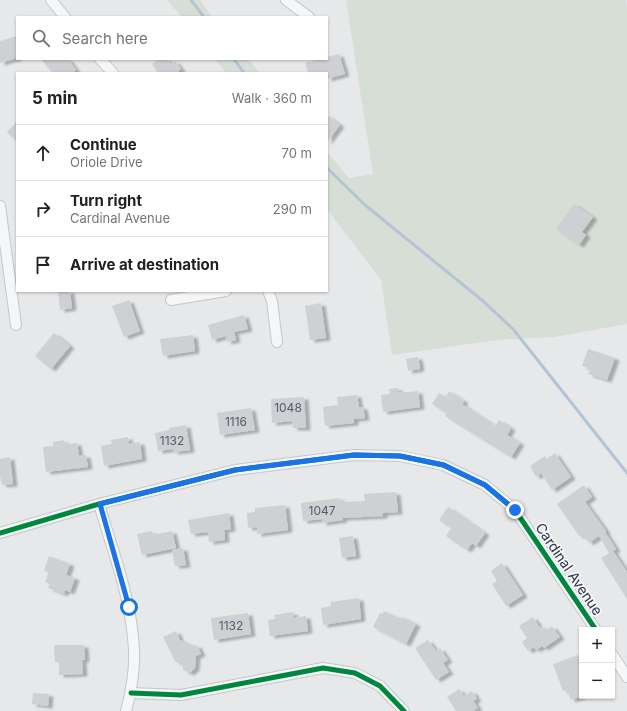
<!DOCTYPE html>
<html lang="en">
<head>
<meta charset="utf-8">
<style>
  body { margin:0; font-family:Inter,sans-serif; background:#f2f2f2; color:#202124 }
  .controls { position:absolute; right:12px; bottom:12px; display:grid; overflow:hidden; border-radius:0px; box-shadow:0 1px 3px #0004 }
  .controls button { width:36px; height:36px; display:grid; place-items:center; padding:0; border:0; border-bottom:1px solid #e0e0e0; background:#fff; color:#202124; font:20px sans-serif }
  .stop { position:absolute; width:12px; height:12px; margin:-9px; border:3px solid #1a73e8; border-radius:50%; background:#fff }
  .stop.end { background:#1a73e8; border-color:#fff; box-shadow:0 1px 4px #0008 }
  .list { margin:0; padding:0; list-style:none }
  h2 { display:flex; justify-content:space-between; align-items:center; height:52px; margin:0; padding:0 16px; font-size:17px }
  h2 small { font-size:13px; font-weight:400; color:#757577 }
  .list li { display:grid; grid-template-columns:26px 1fr auto; gap:12px; align-items:center; box-sizing:border-box; height:56px; padding:0 16px; border-top:1px solid #e0e0e0 }
  .list b { display:block; font-size:15px; white-space:nowrap }
  .list p { margin:0; font-size:13px; white-space:nowrap; color:#757577 }
  .list em { font-size:13px; font-style:normal; color:#757577 }
  .icon { flex:none; width:22px; height:22px; fill:none; stroke:currentColor; stroke-width:2; stroke-linecap:round; stroke-linejoin:round }
  .map { position:relative; flex:none; width:627px; height:711px; overflow:hidden }
  .search { position:absolute; background:#fff; box-shadow:0 1px 3px #0004; left:16px; top:16px; width:312px; height:44px; display:flex; align-items:center; gap:10px; box-sizing:border-box; padding:0 14px; border-radius:0px; color:#757577; font-size:15px }
  .panel { position:absolute; background:#fff; box-shadow:0 1px 3px #0004; left:16px; top:72px; width:312px; height:220px; border-radius:0px }
  .map>svg:first-child { display:block }
  .green { fill:#d6ded6 }
  .lines { fill:none; stroke-linecap:round; stroke-linejoin:round }
  .stream { stroke:#b4c4d5; stroke-width:3 }
  .building { fill:#ced0d3; filter:url(#shadow) }
  .street-casing { stroke:#c4c6c8; stroke-width:12 }
  .street { stroke:#f5f6f7; stroke-width:10 }
  .cycleway-casing { stroke:#f4f6f9; stroke-width:8 }
  .cycleway { stroke:#00873e; stroke-width:5 }
  .route { stroke:#1a73e8; stroke-width:5 }
  .labels { text-anchor:middle; stroke-width:3.5; stroke-linejoin:round; paint-order:stroke }
  .number-label { font-size:12px; fill:#545c69 }
  .street-label { font-size:14px; fill:#2b3445; stroke:#f4f6f9 }
</style>
</head>
<body>
<div class="map">
<svg width="627" height="711" viewBox="0 0 627 711">
  <defs>
    <filter id="shadow"><feDropShadow dx="4.5" dy="2.5" stdDeviation="1" flood-color="#0004"/></filter>
  </defs>
  <rect width="100%" height="100%" fill="#e6e8ea"/>
  <!-- green -->
  <path class="green" d="M 167,0 L 200,0 L 212,17 L 182,17 Z
    M 346,0 L 626,0 L 627,9 L 627,324 L 554,337 L 497,340 L 392,355 L 381,280 L 327,209 L 327,152 L 349,178 L 373,174 Z
    M 215,59 L 248,59 L 260,73 L 226,73 Z"/>
  <g class="lines">
    <!-- stream -->
    <path class="stream" d="M 191,0 L 204,17
      M 234,59 L 244,73
      M 327,168 L 365,205 L 483,301 L 513,329 L 627,473"/>
  </g>
  <!-- building -->
  <path class="building" d="M 17,36 L 17,58 L 0,63 L 0,41 Z
    M 339,54 L 345,74 L 327,79 L 327,73 L 308,73 L 305,63 L 320,59 L 327,59 L 327,57 Z
    M 41,59 L 68,59 L 76,70 L 72,73 L 52,73 Z
    M 159,59 L 167,59 L 171,64 L 175,61 L 181,69 L 176,73 L 158,73 L 152,64 Z
    M 327,115 L 340,125 L 327,142 Z
    M 17,121 L 17,142 L 7,132 Z
    M 574,204 L 593,217 L 582,232 L 586,235 L 579,245 L 556,229 Z
    M 58,291 L 70,291 L 72,308 L 60,310 Z
    M 129,300 L 140,331 L 124,337 L 112,306 Z
    M 321,303 L 326,338 L 310,340 L 305,306 Z
    M 244,315 L 248,329 L 234,332 L 236,340 L 227,342 L 226,336 L 212,340 L 208,325 Z
    M 54,333 L 70,346 L 51,369 L 35,356 Z
    M 193,335 L 195,351 L 163,356 L 160,339 Z
    M 588,349 L 615,358 L 607,380 L 588,374 L 590,369 L 582,366 Z
    M 418,357 L 420,369 L 408,371 L 406,359 Z
    M 398,388 L 398,393 L 418,391 L 420,407 L 383,412 L 381,395 L 390,394 L 389,389 Z
    M 449,391 L 464,401 L 462,404 L 495,426 L 499,420 L 511,428 L 507,435 L 520,443 L 511,457 L 445,416 L 447,413 L 432,404 L 439,393 L 446,397 Z
    M 357,395 L 359,407 L 363,407 L 365,418 L 354,419 L 354,423 L 325,426 L 323,407 L 338,405 L 337,397 Z
    M 304,397 L 306,428 L 293,428 L 292,421 L 272,423 L 271,399 Z
    M 251,408 L 255,430 L 220,435 L 217,413 Z
    M 186,425 L 190,450 L 174,452 L 173,449 L 158,451 L 155,433 L 169,430 L 169,428 Z
    M 128,437 L 129,444 L 140,442 L 142,459 L 104,466 L 101,446 L 112,444 L 111,440 Z
    M 64,440 L 64,444 L 77,443 L 79,456 L 86,455 L 88,467 L 46,472 L 43,447 L 53,446 L 53,442 Z
    M 555,453 L 571,477 L 552,490 L 541,473 L 536,477 L 530,466 L 545,456 L 546,459 Z
    M 10,457 L 13,484 L 2,485 L 0,476 L 0,459 Z
    M 584,485 L 592,497 L 585,502 L 606,531 L 605,532 L 616,549 L 613,551 L 627,572 L 627,599 L 601,558 L 609,553 L 599,536 L 589,543 L 582,534 L 579,536 L 557,504 Z
    M 396,492 L 398,512 L 383,513 L 383,516 L 342,518 L 343,520 L 322,523 L 322,519 L 303,521 L 301,503 L 340,498 L 340,502 L 365,501 L 364,494 Z
    M 285,505 L 288,530 L 257,534 L 257,527 L 248,528 L 247,513 L 255,512 L 255,508 Z
    M 448,507 L 485,533 L 476,546 L 472,543 L 467,550 L 446,536 L 451,528 L 439,520 Z
    M 229,513 L 231,529 L 224,530 L 225,540 L 209,542 L 208,532 L 191,534 L 188,520 Z
    M 152,531 L 152,535 L 172,531 L 176,548 L 142,555 L 137,534 Z
    M 353,536 L 356,556 L 342,558 L 339,538 Z
    M 183,548 L 186,565 L 175,566 L 172,550 Z
    M 49,556 L 70,564 L 66,575 L 75,578 L 70,592 L 65,590 L 64,594 L 48,588 L 50,584 L 45,582 L 49,572 L 44,571 Z
    M 502,563 L 523,595 L 506,606 L 492,584 L 497,581 L 491,571 Z
    M 359,598 L 361,619 L 323,625 L 321,608 L 331,606 L 331,602 Z
    M 384,611 L 401,619 L 402,617 L 416,624 L 406,644 L 373,627 L 380,613 L 382,614 Z
    M 293,612 L 294,618 L 306,616 L 308,631 L 270,636 L 268,620 L 275,619 L 274,615 Z
    M 248,613 L 251,634 L 214,640 L 211,618 Z
    M 533,617 L 540,628 L 542,626 L 545,631 L 552,626 L 560,637 L 544,648 L 542,646 L 536,650 L 534,647 L 528,651 L 522,642 L 527,638 L 519,626 Z
    M 176,631 L 180,640 L 195,646 L 197,645 L 201,654 L 196,656 L 195,668 L 190,673 L 183,670 L 183,666 L 175,661 L 163,637 Z
    M 428,640 L 436,651 L 440,648 L 448,660 L 443,663 L 449,672 L 436,680 L 415,648 Z
    M 54,645 L 84,645 L 85,660 L 82,660 L 83,674 L 59,675 L 59,662 L 55,662 Z
    M 578,655 L 582,667 L 582,696 L 571,700 L 567,690 L 563,691 L 553,664 Z
    M 459,689 L 464,696 L 472,691 L 477,699 L 473,701 L 478,708 L 473,711 L 456,711 L 447,697 Z
    M 33,693 L 49,694 L 48,706 L 32,704 Z"/>
  <g class="lines">
    <defs>
      <path id="street" d="M 51,0 L 65,17
        M 286,0 L 309,17
        M 100,59 L 113,73
        M 0,206 L 16,325
        M 268,291 L 272,301 L 277,342
        M 171,300 L 226,291
        M 99,504 C 113,552 132,601 134,650 C 135,670 131,692 126,711
        M 0,533 L 99,504 L 235,470 L 354,455 L 400,456 L 443,465 L 485,485 L 515,510 L 596,630
        M 612,654 L 627,677
        M 131,693 L 181,695 L 323,668 L 355,673 L 380,686 L 404,711"/>
    </defs>
    <!-- street casing -->
    <use href="#street" class="street-casing"/>
    <!-- street -->
    <use href="#street" class="street"/>
    <defs>
      <path id="cycleway" d="M 0,533 L 99,504 L 235,470 L 354,455 L 400,456 L 443,465 L 485,485 L 515,510 L 596,630
        M 131,693 L 181,695 L 323,668 L 355,673 L 380,686 L 404,711"/>
    </defs>
    <!-- cycleway casing -->
    <use href="#cycleway" class="cycleway-casing"/>
    <!-- cycleway -->
    <use href="#cycleway" class="cycleway"/>
  </g>
  <g class="lines">
    <!-- route -->
    <path class="route" d="M 129,607 L 100,504 L 235,470 L 354,455 L 400,456 L 444,465 L 485,485 L 515,510"/>
  </g>
  <g class="labels">
    <!-- number labels -->
    <g class="number-label">
      <text x="288" y="412">1048</text>
      <text x="236" y="426">1116</text>
      <text x="172" y="445">1132</text>
      <text x="322" y="515">1047</text>
      <text x="231" y="630">1132</text>
    </g>
    <!-- street labels -->
    <g class="street-label">
      <text transform="translate(569 569) rotate(56)" y="5">Cardinal Avenue</text>
    </g>
  </g>
</svg>
<div class="controls">
<button>+</button>
<button>−</button>
</div>
<div class="stop" style="left:129px;top:607px"></div>
<div class="stop end" style="left:515px;top:510px"></div>
<div class="search"><svg class="icon" aria-label="search" viewBox="0 0 24 24"><circle cx="10" cy="10" r="6"/><path d="M15 15l6 6"/></svg>Search here</div>
<section class="panel">
<h2>5 min<small>Walk · 360 m</small></h2>
<ul class="list">
<li><svg class="icon" aria-label="ahead" viewBox="0 0 24 24"><path d="M12 20V5M6 11l6-6 6 6"/></svg><div><b>Continue</b><p>Oriole Drive</p></div><em>70 m</em></li>
<li><svg class="icon" aria-label="right" viewBox="0 0 24 24"><path d="M7 20v-9h11M14 6l5 5-5 5"/></svg><div><b>Turn right</b><p>Cardinal Avenue</p></div><em>290 m</em></li>
<li><svg class="icon" aria-label="arrive" viewBox="0 0 24 24"><path d="M6 21V4h12l-3 4 3 4H6"/></svg><div><b>Arrive at destination</b></div></li>
</ul>
</section>
</div>
</body>
</html>
